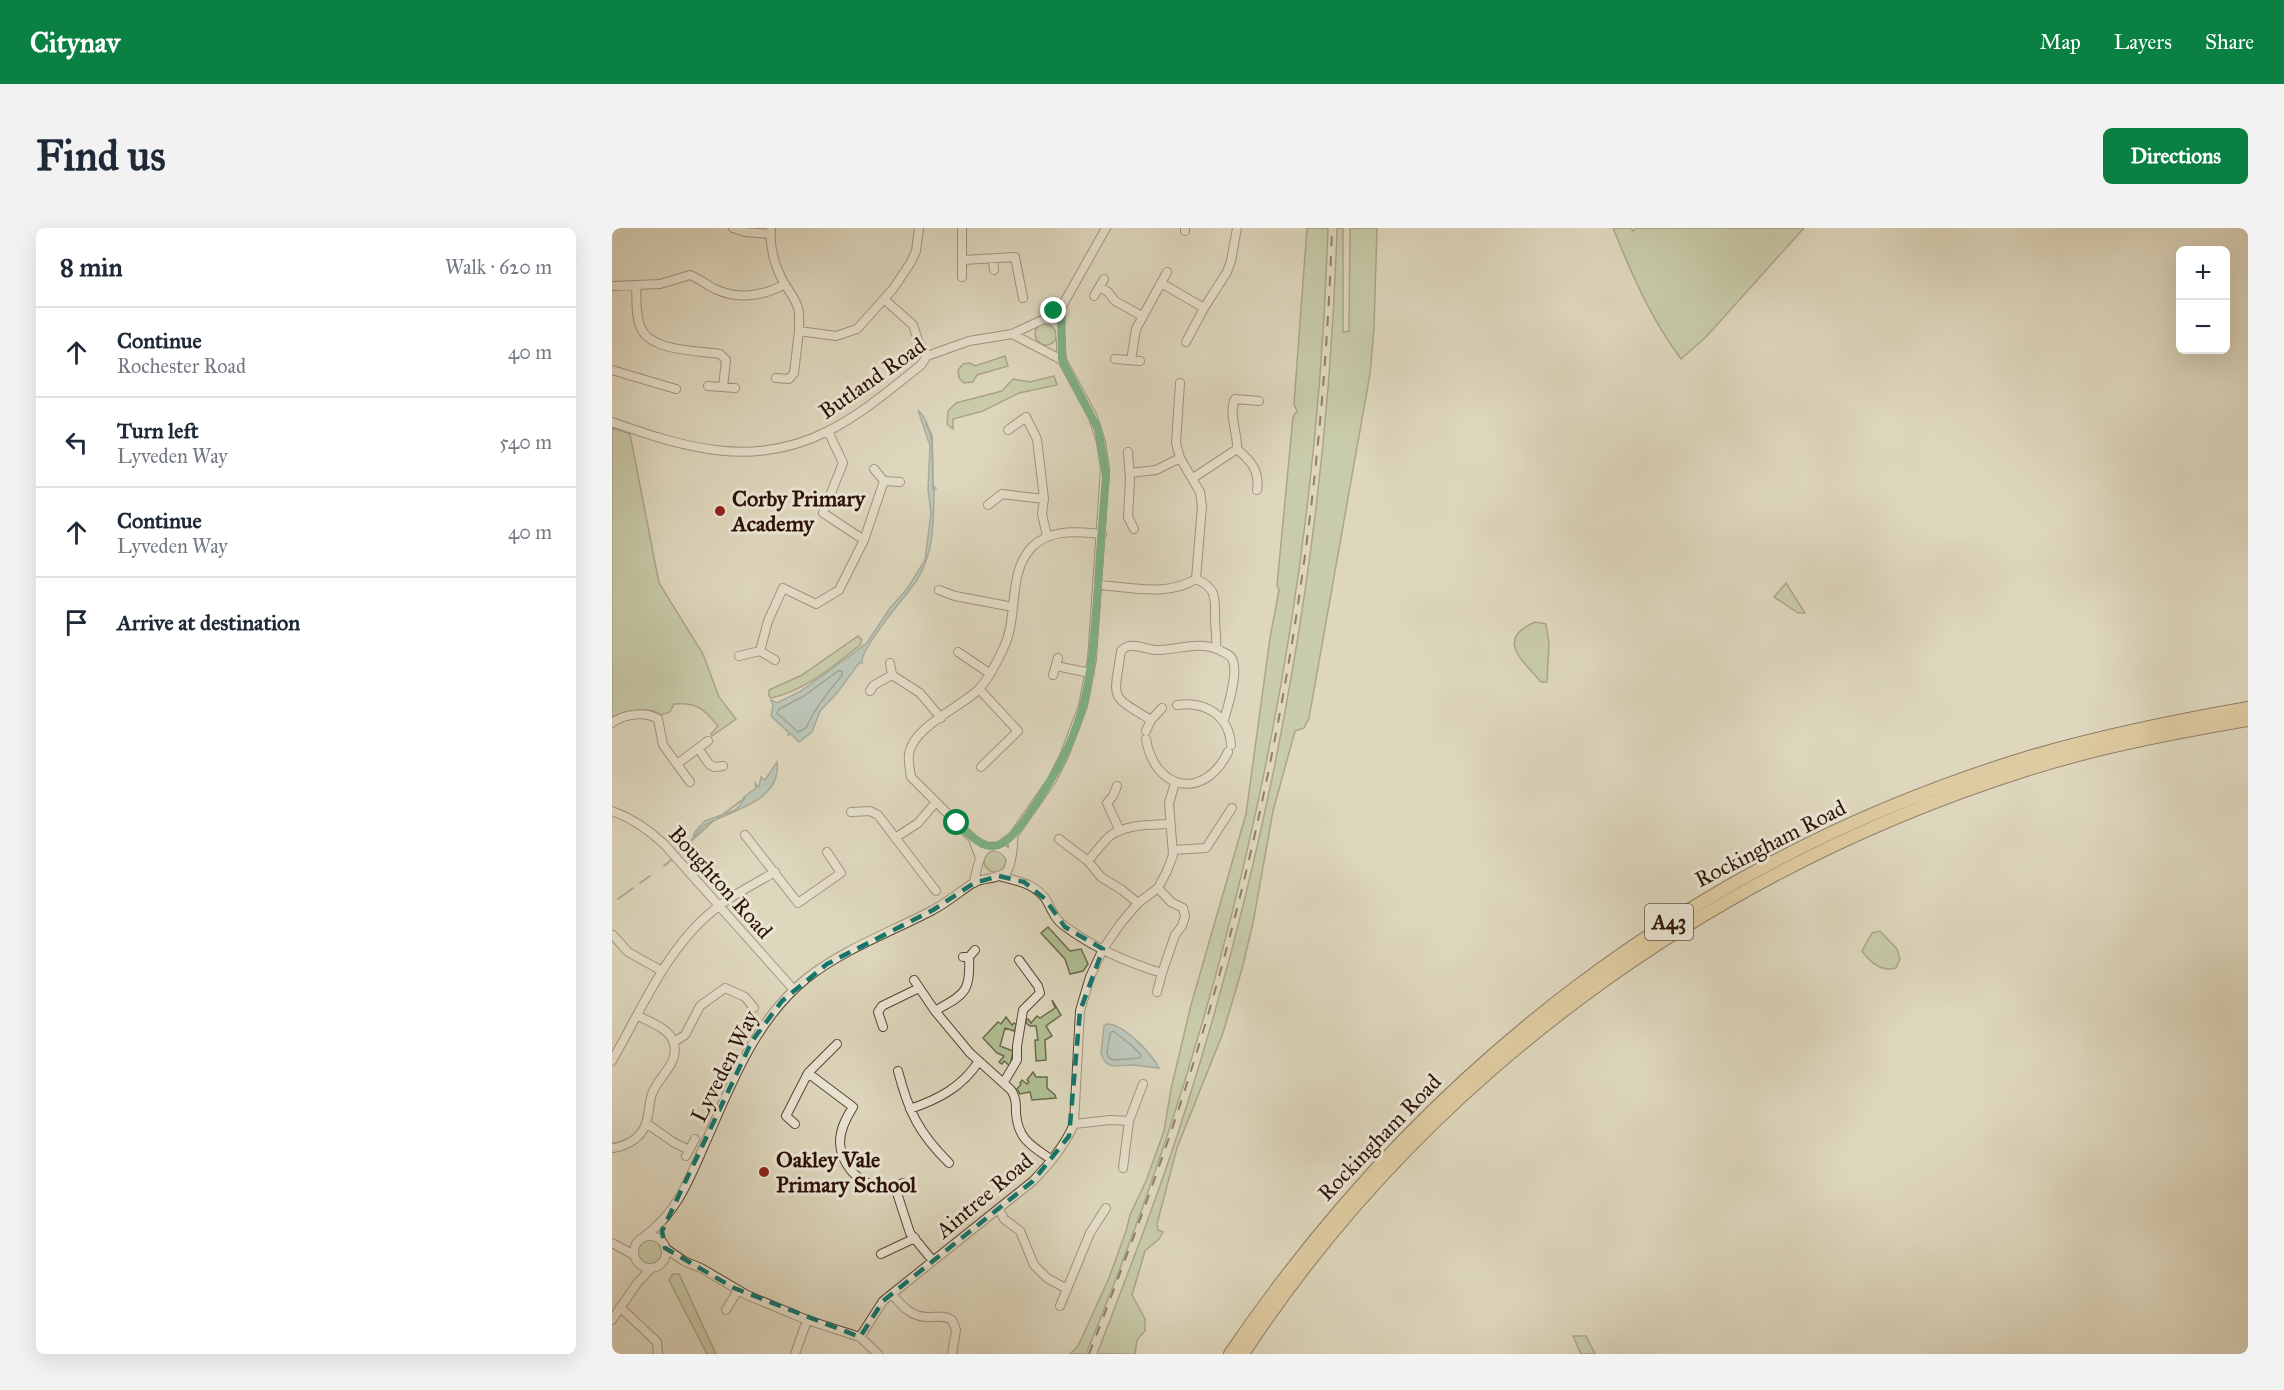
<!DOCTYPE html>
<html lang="en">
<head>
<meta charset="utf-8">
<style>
  body { margin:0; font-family:"IM FELL Great Primer",serif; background:#f2f2f3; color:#1f2937 }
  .controls { position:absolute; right:18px; top:18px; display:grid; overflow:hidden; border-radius:9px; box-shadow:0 6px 24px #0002 }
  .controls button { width:54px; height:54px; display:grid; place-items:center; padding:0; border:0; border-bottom:2px solid #e0e1e3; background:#fff; color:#1f2937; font:30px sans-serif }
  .stop { position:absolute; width:18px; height:18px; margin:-14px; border:4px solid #0b8043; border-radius:50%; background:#fff }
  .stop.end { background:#0b8043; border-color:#fff; box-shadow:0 2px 6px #0008 }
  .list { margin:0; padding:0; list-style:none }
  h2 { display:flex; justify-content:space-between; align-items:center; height:78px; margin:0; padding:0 24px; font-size:26px }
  h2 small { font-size:20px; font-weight:400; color:#747a83 }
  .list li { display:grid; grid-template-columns:39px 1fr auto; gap:18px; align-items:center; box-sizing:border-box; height:90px; padding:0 24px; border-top:2px solid #e0e1e3 }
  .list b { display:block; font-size:22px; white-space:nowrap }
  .list p { margin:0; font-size:20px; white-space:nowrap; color:#747a83 }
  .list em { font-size:20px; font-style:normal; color:#747a83 }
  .icon { flex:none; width:33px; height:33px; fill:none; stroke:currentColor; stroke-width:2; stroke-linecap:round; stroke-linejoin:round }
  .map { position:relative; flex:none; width:1636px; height:1126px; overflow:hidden; border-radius:9px }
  header { display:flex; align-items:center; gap:36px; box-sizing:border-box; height:84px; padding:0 30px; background:#0b8043; color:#fff }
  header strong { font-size:28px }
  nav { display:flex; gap:33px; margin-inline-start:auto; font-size:21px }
  .intro { display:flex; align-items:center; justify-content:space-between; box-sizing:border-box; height:144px; padding:0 36px }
  h1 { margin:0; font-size:42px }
  .button { padding:15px 27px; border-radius:9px; background:#0b8043; color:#fff; font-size:21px; font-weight:700 }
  main { display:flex; gap:36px; padding:0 36px }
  aside { flex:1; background:#fff; border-radius:9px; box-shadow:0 6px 24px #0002 }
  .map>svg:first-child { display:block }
  .green { fill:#afbf93; stroke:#6e694e; stroke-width:1.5 }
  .water { fill:#96b7b9; stroke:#6c7572; stroke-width:1.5 }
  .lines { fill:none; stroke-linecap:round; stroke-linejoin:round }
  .shore { stroke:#626560; stroke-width:1.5 }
  .stream { stroke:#6c7572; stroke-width:2 }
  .minor-casing { stroke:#5a4435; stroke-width:10 }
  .highway-casing { stroke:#2e1308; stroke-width:14 }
  .minor { stroke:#eae5d4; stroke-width:8 }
  .highway { stroke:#dfbc7e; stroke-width:12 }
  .rail { stroke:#2e1308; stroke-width:2; stroke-dasharray:10 10; stroke-linecap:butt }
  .route { stroke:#0b8043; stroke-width:8 }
  .marked { fill:none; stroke:#0f766e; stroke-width:4.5; stroke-dasharray:12 8; stroke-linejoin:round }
  .poi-dot { fill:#8f2418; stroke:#eae5d4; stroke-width:2 }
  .labels { text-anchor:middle; stroke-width:6; stroke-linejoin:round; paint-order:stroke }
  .shield { fill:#eae5d4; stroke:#665245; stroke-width:1.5 }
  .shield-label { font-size:21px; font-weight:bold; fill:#2e1308 }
  .street-label { font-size:22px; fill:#2e1308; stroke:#eae5d4 }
  .poi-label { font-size:22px; font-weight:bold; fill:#2e1308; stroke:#eae5d4; text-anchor:start }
</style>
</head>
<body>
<header>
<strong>Citynav</strong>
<nav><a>Map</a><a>Layers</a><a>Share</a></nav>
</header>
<div class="intro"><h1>Find us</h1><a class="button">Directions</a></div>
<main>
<aside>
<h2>8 min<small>Walk · 620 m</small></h2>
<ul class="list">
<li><svg class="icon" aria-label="ahead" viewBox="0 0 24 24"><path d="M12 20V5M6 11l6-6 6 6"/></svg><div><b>Continue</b><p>Rochester Road</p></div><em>40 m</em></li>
<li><svg class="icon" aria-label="left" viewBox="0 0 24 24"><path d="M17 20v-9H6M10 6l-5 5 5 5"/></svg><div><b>Turn left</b><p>Lyveden Way</p></div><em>540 m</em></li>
<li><svg class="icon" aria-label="ahead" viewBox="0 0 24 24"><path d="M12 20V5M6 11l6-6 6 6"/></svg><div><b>Continue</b><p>Lyveden Way</p></div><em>40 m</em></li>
<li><svg class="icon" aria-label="arrive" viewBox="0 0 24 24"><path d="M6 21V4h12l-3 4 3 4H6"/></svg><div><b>Arrive at destination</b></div></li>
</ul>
</aside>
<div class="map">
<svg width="1636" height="1126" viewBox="0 0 1636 1126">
  <rect width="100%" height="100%" fill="#ded7bd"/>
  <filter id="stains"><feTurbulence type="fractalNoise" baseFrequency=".00333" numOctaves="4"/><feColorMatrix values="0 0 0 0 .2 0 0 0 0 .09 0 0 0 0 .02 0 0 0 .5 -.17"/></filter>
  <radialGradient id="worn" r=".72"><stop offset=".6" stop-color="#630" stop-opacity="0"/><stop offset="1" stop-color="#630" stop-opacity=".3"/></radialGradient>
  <!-- green -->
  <path class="green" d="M 695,0 L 716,0 C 704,386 622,769 474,1126 L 458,1126 L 466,1118 L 497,1050 L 514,1003 L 518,987 L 534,953 L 552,903 L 559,861 L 579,777 L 634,586 L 658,410 L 667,362 L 665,357 L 681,189 L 685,183 L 682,176 Z
    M 725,0 L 731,0 L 731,104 L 737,103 L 738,0 L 765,0 L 762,101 L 758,146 L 697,490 L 692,500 L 683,503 L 661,583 L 641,695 L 630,741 L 611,805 L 565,920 L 545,996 L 546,1002 L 551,1004 L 547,1011 L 533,1023 L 520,1067 L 533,1091 L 533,1103 L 525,1112 L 523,1126 L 485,1126 C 516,1045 548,963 574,880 C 664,596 716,298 725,0 Z
    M 1001,0 L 1019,0 L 1021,3 L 1024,0 L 1192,0 L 1094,109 L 1069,131 C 1039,91 1020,47 1001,0 Z
    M423 106a11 11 0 1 1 22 0a11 11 0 1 1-22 0Z
    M 393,128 L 396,138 L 365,147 L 361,154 L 352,155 L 347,150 L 346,142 L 351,136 L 358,135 L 363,138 Z
    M 442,148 L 445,157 L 407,165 L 371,183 L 341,191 L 341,201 L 335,196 L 336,183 L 344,175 L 390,163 L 401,151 L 418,154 Z
    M 0,200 L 18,206 L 47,355 L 91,426 L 107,469 L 124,491 L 100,508 L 99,506 L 106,498 C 92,481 85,474 62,476 L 58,484 L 49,487 C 39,478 12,483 0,489 Z
    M 1174,355 L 1193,385 L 1186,385 L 1162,369 Z
    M 923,394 L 934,396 L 937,416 L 935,454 L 929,454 C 910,432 883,411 923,394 Z
    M 246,408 L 250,412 L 248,417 C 222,438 192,463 159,470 L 157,468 L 157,462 L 190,447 Z
    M372 633a11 11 0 1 1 22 0a11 11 0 1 1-22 0Z
    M 436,699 L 458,723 L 469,721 L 476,736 L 471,743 L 458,746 L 453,731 L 429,705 Z
    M 1268,703 L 1285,721 L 1288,731 L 1284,740 C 1270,744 1258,734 1250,723 L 1260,705 Z
    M 440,772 L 449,787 L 434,798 L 440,808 L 433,812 L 434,832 L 424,833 L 423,812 L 426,812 L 424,798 L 418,798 L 414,795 L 414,792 L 416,791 L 419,795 L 425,788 L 428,790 L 443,780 Z
    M 394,789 L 400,797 L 402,795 L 405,797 L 402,803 L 393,800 L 388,818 L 401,823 L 398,838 L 392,833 L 390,836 L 387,834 L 392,828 L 385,825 L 371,810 L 386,794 L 389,796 Z
    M 421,844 L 424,849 L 435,849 L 435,860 L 443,867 L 444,870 L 420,872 L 418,864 L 408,866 L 405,861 L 409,856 L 408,855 L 410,852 L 415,856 L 417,854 L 415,852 Z
    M26 1024a12 12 0 1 1 24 0a12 12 0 1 1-24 0Z
    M 61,1046 L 67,1046 L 104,1126 L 95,1126 L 57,1052 Z
    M 961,1108 L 974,1108 L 983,1126 L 969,1126 Z"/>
  <!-- water -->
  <path class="water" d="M 306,182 C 324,199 320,234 321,257 L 324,261 L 322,262 C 321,301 323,331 297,363 C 287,375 247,424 250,435 L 247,435 L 225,465 L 208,483 L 200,504 L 187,514 L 179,506 L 176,507 L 177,505 L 159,488 L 161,478 L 159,472 L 165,475 L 189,463 L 255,415 L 278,380 L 295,361 L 313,332 L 319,285 L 316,261 L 318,218 Z
    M 165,534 C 170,573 120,582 93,597 C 83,605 80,615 69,623 L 68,621 L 79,614 L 83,604 L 93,593 L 123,582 L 129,576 L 132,569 L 144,560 L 143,555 L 147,559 L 149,549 L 153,552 Z
    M 495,796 C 512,796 539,825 547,840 L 521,837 L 500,838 L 494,835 L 489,826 L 492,798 Z"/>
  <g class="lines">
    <!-- shore -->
    <path class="shore" d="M 226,443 L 230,443 L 230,447 C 215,466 204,478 194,500 L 186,504 L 165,485 L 167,481 L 192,468 Z
      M 501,803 L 519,817 L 529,827 L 528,830 L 501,832 L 497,830 L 495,825 L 498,805 Z"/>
    <!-- stream -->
    <path class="stream" d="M 314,196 L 320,208 L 321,261
      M 106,590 L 133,570
      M 67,624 L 101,593
      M 52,638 L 59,632
      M 28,655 L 38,648
      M 6,671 L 21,660"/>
    <defs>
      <path id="minor" d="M 121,0 L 133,4 L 158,6
        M 159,0 C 157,18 163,39 172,55 C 177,63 183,70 186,80 C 188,87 187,96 187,103 L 224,108 L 245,101 L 281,61 L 299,34 L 304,23 L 307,0
        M 350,0 L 350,49
        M 573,0 L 573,3
        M 351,32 L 403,29 L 411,70
        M 381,32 L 382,42
        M 549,55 L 592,80
        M 24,57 C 25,71 23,88 29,100 C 38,123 87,123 108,126 L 114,132 L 111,159
        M 0,58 L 48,56 L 78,47 C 87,50 94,57 103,61 C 126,72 152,68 173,56
        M 488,59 L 496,64 L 503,73 L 530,88
        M 482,68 L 492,51
        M 272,71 L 301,97 L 307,115 L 315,128
        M 400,106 L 450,132
        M 574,114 L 592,80 L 615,44 L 619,33 L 625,0
        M 503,131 L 528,133
        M 519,132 L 524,101 L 555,44
        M 0,142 L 64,161
        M 164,150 L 177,151 L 182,145 L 187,103
        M 96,158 L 123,160
        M 0,194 C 73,220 142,241 216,203 C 250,186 280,160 309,137 L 315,128 L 357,113 L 400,106 L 432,91 L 441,93 L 448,101
        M 396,202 L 414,189 L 425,211 L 432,271 L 430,286 L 435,308
        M 216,203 L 231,235 L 211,285 L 252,312
        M 625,221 C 639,233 648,243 645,262
        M 516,224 L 518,251 L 516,289 L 522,301
        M 262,241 L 272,253
        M 518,245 L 544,242 L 568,230
        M 581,250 L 625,221 C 626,206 616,185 623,171 L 647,173
        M 376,277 L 390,266 L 432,271
        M 584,351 C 605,360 603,370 603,390 C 603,401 605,409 604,419
        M 486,357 C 518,359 555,369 584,351 L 590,278 L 588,264 L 568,230 L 564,215 L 568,155
        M 327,362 L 343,368 L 401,379
        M 148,423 L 156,393 L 171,360 L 204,376 L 227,362 L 252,312 L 272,253 L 288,254
        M 346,424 L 377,445
        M 127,428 L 148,423 L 163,432
        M 278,435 L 280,447
        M 444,438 L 478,445
        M 441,447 L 446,430
        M 367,461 L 406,503 L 369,539
        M 258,463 L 262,457 L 280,447 L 308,465 L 329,490
        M 565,477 C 593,473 617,487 619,517
        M 539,492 C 496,466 502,472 509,423 C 519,411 534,423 547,422 C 569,421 591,412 611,424 C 615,426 620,428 621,433 C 626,447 616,478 612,492
        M 0,495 C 12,486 33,483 46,491 L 51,517 L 78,554
        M 534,503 L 539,492 L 550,480
        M 534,511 C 543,564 593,572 616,524
        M 86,520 L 97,536 L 102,539 L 111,538
        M 65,536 L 96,513
        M 505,558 L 501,568 L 495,575 L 508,603
        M 0,583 C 20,590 37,602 52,616 L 182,762
        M 239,584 L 258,583 L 266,587 L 324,663
        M 133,607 L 186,675 L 229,645 L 215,624
        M 283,610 L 306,595 L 324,574
        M 447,611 L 476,633 L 489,649 L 510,662 L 526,675
        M 386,619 L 401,608 L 440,552 L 452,528 L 471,478 L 480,431 L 493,241 L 489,214 L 481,189 L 450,132 L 448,102 L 449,80 L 494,0
        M 561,622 L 594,620 L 620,580
        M 368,630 L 361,611 L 299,549 C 298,542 296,533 297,526 C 301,499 347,480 366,462 C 377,451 386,432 392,419 C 407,387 395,345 420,319 C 439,300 466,304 490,306
        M 476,633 C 483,625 490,615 498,608 C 513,596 540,597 558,596
        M 387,648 C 405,653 423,655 435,673 C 440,683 444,693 454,699 C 482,720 517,735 550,745 L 545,764
        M 362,655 C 363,648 367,631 370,626 C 378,613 393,619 398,630
        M 546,660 L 559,674 L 571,680 L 573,688 L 570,698 L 563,707 L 550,745
        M 1,707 L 16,724 L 50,743
        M 351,729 L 357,729 L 363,722
        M 302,752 L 323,783 L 358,825 L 399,862 C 404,869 404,876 404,885 C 406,912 420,918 440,932
        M 323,783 C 352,766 359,765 357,729
        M 271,799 L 266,784 L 270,778 L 307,760
        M 62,814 L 73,807 L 88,778 L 113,760 L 133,769 L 142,780
        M 225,816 L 196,845 L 241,879 C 234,890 228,901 228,914 C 229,945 262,969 291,955
        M 0,833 C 31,779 56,716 107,678 C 124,665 144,655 163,644
        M 286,843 C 297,885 307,905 337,935
        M 392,854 L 405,832 L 405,818 L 411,782 L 428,765 L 426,758 L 407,732
        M 298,881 C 327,871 350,859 367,833
        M 34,895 L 61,914 L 77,922
        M 183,896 L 174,888 L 196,845
        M 462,896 L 498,892 L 517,893
        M 0,920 C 12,919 25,912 31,902 C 38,891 36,877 40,866 C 46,848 67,837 62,816 C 59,801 38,794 26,788
        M 74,928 L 83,911
        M 511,940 L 517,893 L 531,856
        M 283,959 L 298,1005 L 321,1033
        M 387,981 L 392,991 L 408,1003 L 422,1037 L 435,1050 L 455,1061
        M22 1024a16 16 0 1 1 32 0a16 16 0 1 1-32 0Z
        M 33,1008 C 65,984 76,954 92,918 C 119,857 142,793 195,750 C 232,721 279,704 319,683 C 335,675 347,664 361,655 C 371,649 387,652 395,643 C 399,638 402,616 401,608
        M 0,1015 L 22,1027
        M 53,1020 L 72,1033 L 89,1040 L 135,1067 L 195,1092 L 248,1109 L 266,1126
        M 269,1026 L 303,1010
        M 280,1066 C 290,1078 299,1089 316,1089 C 325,1089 332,1087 340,1092 L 344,1102 L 340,1126
        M 448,1078 L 478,1005 L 494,980
        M 8,1079 L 45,1114 L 46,1126
        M 114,1082 L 126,1062
        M 0,1092 L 26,1054 L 40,1040
        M 248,1109 L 271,1073 L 421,953 C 437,936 452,919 462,896 L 468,783 L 478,749 L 491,721 L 509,695 L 526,675 L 546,660 L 555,643 L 561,627 L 557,575 L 563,555
        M 183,1126 L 195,1092"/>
      <path id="highway" d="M 618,1126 C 812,840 1084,630 1417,529 C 1489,508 1562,493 1636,480
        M 631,1126 C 814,847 1098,642 1414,542 C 1487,519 1561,505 1636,492"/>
    </defs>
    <!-- minor casing -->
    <use href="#minor" class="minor-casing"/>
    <!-- highway casing -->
    <use href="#highway" class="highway-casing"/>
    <!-- minor -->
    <use href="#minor" class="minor"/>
    <!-- highway -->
    <use href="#highway" class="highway"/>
    <!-- rail -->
    <path class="rail" d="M 477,1126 C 515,1028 552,930 583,830 C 666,562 711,280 720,0"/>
  </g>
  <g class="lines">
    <!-- route -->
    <path class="route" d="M 345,595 C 377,628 389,625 415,589 C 435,560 453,531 465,497 C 481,453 482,405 486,358 C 488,322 491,285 494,249 L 492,233 L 486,201 L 450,132 L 449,80 L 442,83"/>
  </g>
  <!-- marked area -->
  <path d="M0 0H1636V1126H0ZM 387,648 L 412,654 L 433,671 L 453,699 L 491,721 L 468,783 L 457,908 L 421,953 L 271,1073 L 248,1109 L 122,1060 L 53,1020 L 50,1003 L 140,813 L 170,773 L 215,736 L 321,682 L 362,655 Z" fill="#ded7bd" fill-opacity=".55" fill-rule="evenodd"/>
  <path class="marked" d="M 387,648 L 412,654 L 433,671 L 453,699 L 491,721 L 468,783 L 457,908 L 421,953 L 271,1073 L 248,1109 L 122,1060 L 53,1020 L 50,1003 L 140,813 L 170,773 L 215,736 L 321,682 L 362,655 Z"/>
  <!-- markers -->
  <g class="poi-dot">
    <circle cx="108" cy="283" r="6"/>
    <circle cx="152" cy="944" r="6"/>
  </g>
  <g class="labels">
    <!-- shield labels -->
    <rect class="shield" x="1033" y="676" width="48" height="36" rx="4.5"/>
    <g class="shield-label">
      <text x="1057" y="701">A43</text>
    </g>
    <!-- street labels -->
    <g class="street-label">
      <text transform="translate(260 150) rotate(-35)" y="8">Butland Road</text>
      <text transform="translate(1158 615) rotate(-27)" y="8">Rockingham Road</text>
      <text transform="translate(109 654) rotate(48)" y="8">Boughton Road</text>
      <text transform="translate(112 838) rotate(-63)" y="8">Lyveden Way</text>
      <text transform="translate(767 909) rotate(-46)" y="8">Rockingham Road</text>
      <text transform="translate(372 967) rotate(-40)" y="8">Aintree Road</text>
    </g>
    <!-- poi labels -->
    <g class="poi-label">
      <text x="120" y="278">Corby Primary<tspan x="120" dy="25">Academy</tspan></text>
      <text x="164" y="939">Oakley Vale<tspan x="164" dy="25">Primary School</tspan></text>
    </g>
  </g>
  <rect width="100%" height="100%" filter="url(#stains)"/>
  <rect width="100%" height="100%" fill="url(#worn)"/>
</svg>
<div class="controls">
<button>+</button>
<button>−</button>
</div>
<div class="stop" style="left:345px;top:595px"></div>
<div class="stop end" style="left:442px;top:83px"></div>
</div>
</main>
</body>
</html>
